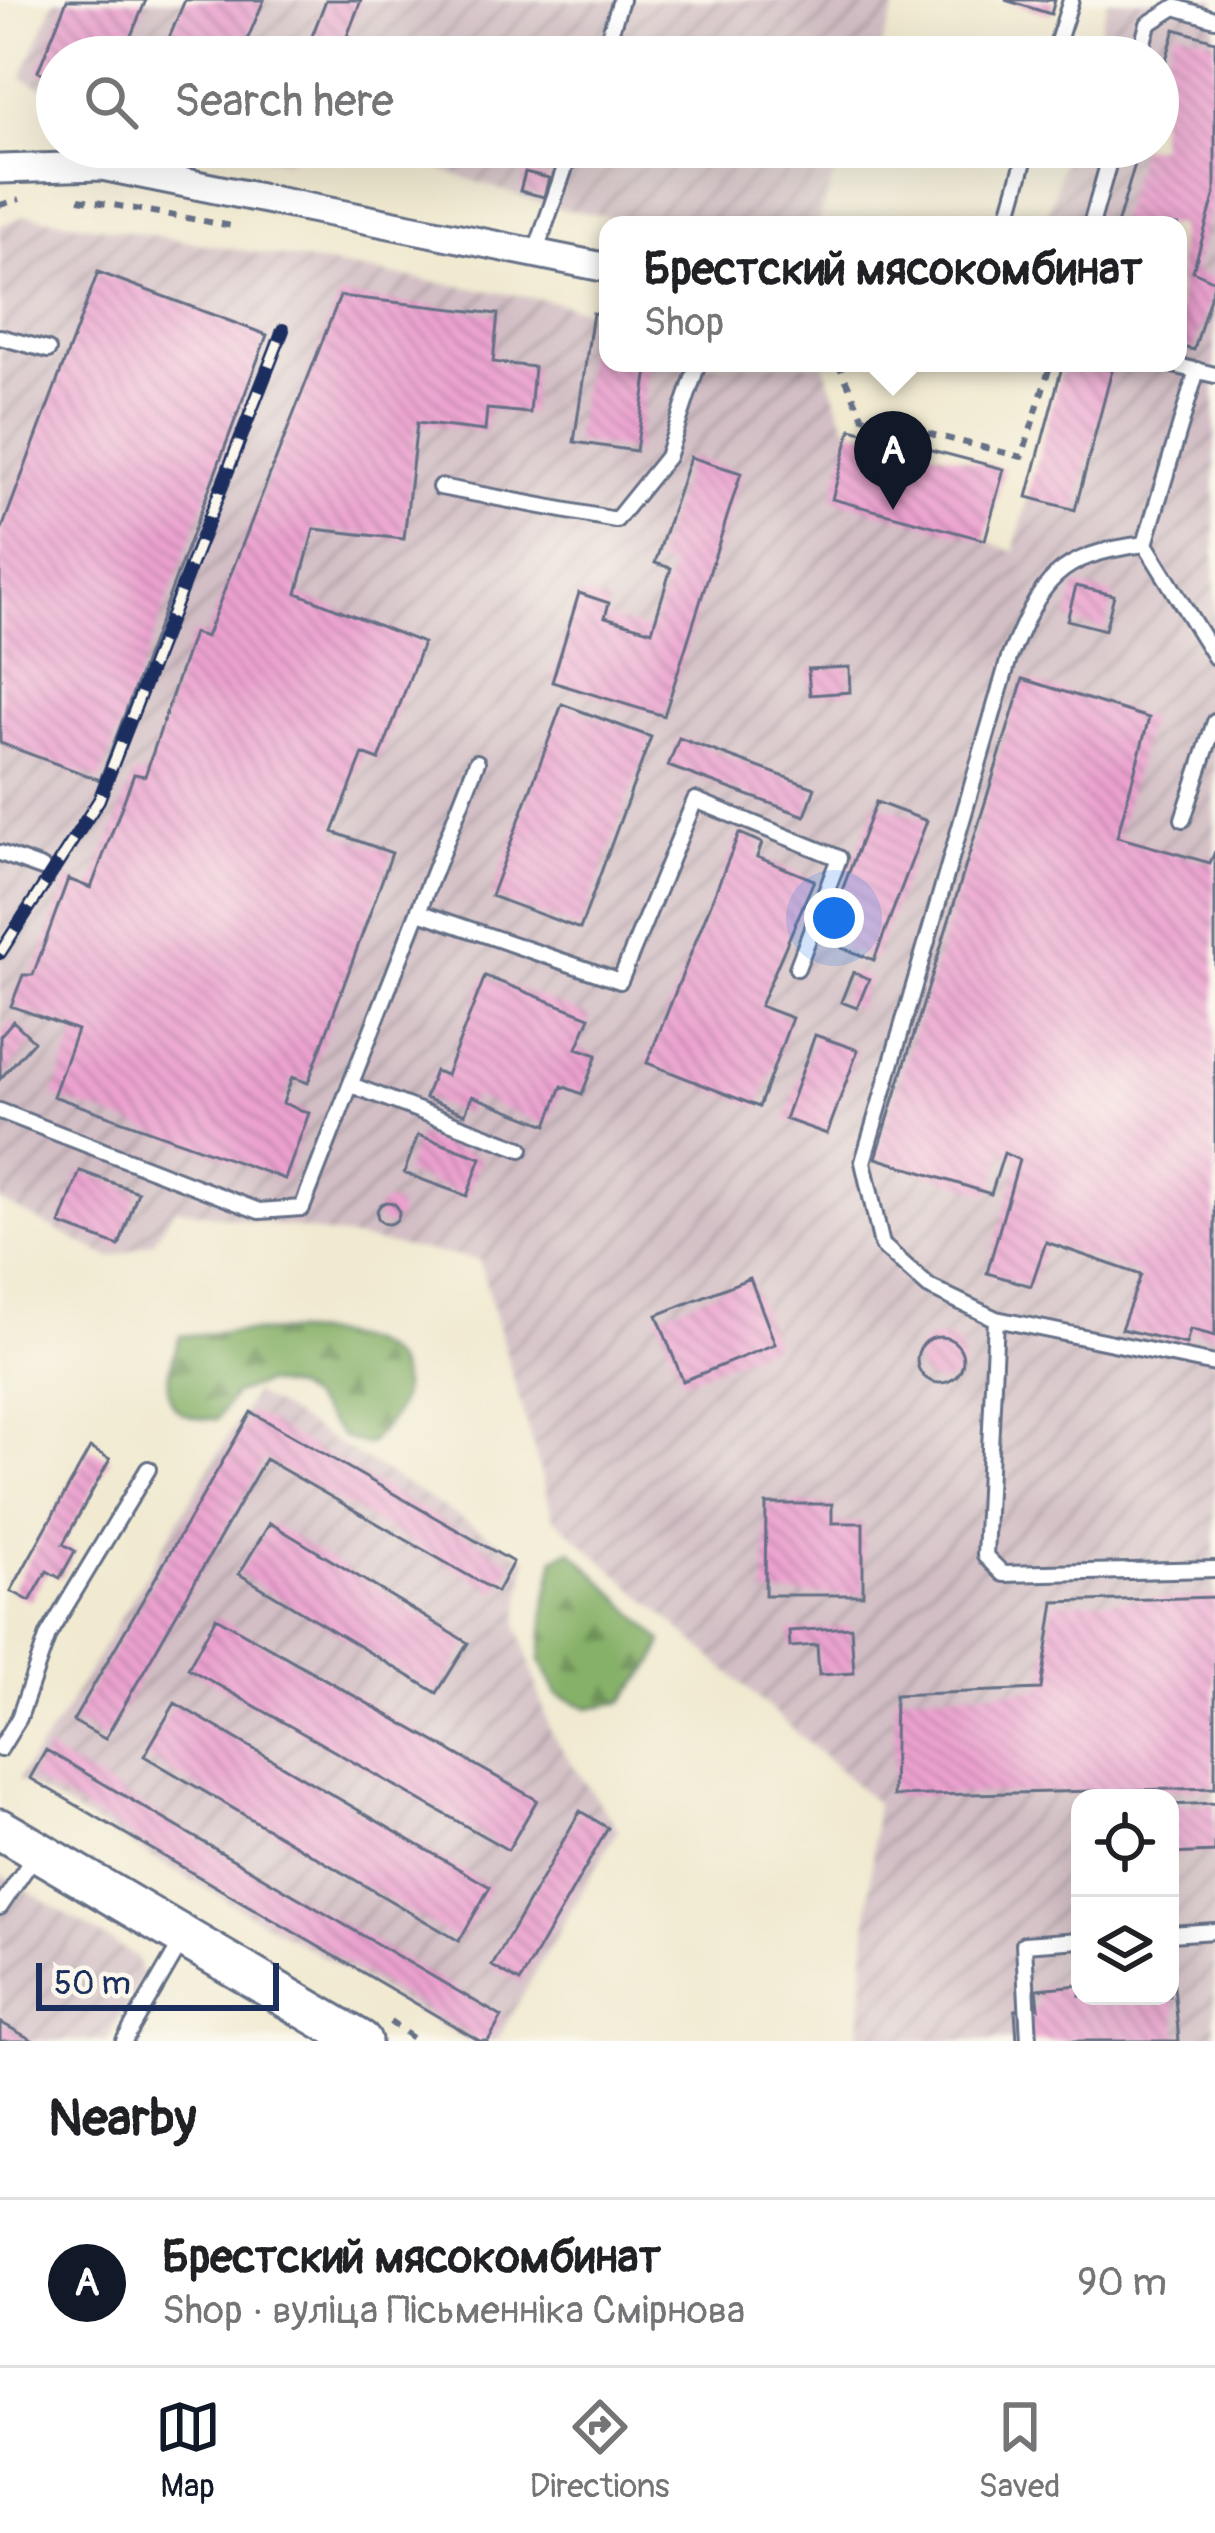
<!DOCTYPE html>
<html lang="en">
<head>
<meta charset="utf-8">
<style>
  body { margin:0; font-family:Pangolin,sans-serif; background:#f2f2f2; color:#202124 }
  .controls { position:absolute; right:36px; bottom:36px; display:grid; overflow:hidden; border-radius:24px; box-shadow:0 12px 48px #0002 }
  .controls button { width:108px; height:108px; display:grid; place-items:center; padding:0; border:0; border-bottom:3px solid #e0e0e0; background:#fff; color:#202124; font:60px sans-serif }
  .scale { position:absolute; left:36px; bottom:30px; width:243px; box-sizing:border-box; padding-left:12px; border:6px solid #1b2f5e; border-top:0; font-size:33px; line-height:42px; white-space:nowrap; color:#1b2f5e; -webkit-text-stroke:9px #fbf7ec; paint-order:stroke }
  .you { position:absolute; left:834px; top:918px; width:42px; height:42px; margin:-30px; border:9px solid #fff; border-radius:50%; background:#1a73e8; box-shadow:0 0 0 18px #1a73e833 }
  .badge { display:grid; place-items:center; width:78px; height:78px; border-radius:50%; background:#111827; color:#fff; font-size:39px; font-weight:700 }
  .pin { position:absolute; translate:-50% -99px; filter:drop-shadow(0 3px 6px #0008) }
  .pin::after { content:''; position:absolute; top:63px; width:42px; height:36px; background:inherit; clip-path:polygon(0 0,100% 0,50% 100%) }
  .popup { position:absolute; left:599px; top:216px; width:588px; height:156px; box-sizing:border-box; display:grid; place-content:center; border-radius:24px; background:#fff; filter:drop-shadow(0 3px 9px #0005); font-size:39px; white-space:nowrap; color:#757577 }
  .popup b { font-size:45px; color:#202124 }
  .popup::after { content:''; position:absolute; left:50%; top:100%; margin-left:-24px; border:24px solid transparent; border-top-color:#fff }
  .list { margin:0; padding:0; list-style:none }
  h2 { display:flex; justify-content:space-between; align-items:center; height:156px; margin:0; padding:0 48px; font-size:51px }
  h2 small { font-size:39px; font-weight:400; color:#757577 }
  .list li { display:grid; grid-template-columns:78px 1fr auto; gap:36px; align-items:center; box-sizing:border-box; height:168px; padding:0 48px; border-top:3px solid #e0e0e0 }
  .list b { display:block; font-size:45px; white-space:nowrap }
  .list p { margin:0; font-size:39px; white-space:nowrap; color:#757577 }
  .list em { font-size:39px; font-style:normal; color:#757577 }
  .icon { flex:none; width:66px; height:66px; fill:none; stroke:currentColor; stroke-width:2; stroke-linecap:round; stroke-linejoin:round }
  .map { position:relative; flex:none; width:1215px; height:2041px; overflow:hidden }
  .search { position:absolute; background:#fff; box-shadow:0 12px 48px #0002; left:36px; right:36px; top:36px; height:132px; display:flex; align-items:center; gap:30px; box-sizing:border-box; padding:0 42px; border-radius:66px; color:#757577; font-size:45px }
  .sheet { height:324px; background:#fff }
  nav { display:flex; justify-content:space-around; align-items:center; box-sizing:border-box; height:168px; border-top:3px solid #e0e0e0; background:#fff; font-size:33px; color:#757577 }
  nav a { display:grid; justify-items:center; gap:6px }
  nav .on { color:#111827 }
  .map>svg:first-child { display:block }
  .industrial { fill:url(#industrial-furrows); fill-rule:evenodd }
  .forest { fill:url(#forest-firs); stroke:#507063; stroke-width:3 }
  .building { fill:url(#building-back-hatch) }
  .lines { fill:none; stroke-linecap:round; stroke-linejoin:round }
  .lane-casing { stroke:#667086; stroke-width:20 }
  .street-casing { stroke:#667086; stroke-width:33 }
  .secondary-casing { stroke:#667086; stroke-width:45 }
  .path { stroke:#667086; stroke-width:6; stroke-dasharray:9 9; stroke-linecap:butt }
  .lane { stroke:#fff; stroke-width:14 }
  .street { stroke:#fff; stroke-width:27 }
  .secondary { stroke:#fff; stroke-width:39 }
  .rail-casing { stroke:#1b2f5e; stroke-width:14 }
  .rail { stroke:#fbf7ec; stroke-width:9; stroke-dasharray:27; stroke-linecap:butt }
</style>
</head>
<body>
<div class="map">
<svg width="1215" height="2041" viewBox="0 0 1215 2041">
  <defs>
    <pattern id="industrial-furrows" width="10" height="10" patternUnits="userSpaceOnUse" patternTransform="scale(3)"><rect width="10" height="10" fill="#d2bec4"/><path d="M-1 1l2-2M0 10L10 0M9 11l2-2" fill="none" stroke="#aa9ba2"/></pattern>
    <pattern id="forest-firs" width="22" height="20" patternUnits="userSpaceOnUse" patternTransform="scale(3)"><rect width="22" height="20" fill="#86b168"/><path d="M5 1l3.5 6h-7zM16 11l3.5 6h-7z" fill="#6d9059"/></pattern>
    <pattern id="building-back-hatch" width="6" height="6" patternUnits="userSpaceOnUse" patternTransform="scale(3)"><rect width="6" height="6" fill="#eca1cf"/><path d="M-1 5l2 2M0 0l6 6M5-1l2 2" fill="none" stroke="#be84ab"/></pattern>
  </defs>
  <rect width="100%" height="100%" fill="#fbf7ec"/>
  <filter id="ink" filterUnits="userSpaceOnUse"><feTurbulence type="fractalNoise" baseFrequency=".00833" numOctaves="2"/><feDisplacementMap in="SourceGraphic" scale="24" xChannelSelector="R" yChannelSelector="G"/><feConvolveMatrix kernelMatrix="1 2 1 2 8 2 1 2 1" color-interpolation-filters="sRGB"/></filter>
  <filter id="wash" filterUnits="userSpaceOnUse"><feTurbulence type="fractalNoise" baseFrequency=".004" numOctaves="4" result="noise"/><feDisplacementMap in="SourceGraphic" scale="48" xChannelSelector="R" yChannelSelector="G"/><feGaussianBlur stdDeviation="2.7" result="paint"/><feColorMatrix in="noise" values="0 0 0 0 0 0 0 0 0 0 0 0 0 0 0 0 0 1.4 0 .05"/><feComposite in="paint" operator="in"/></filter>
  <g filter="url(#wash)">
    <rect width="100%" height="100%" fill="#f1ead1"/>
    <!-- industrial -->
    <path class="industrial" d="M 55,0 L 898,0 L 878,57 L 57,57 L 57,94 L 22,78 Z
      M 1108,0 L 1215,0 L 1215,2041 L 859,2041 L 876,1803 L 553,1517 L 479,1260 L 175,1208 L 153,1242 L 111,1258 L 0,1201 L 0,226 L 27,215 L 545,300 L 608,315 L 608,363 L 824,363 L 843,419 L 851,429 L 1004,469 L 985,540 L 1014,552 L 1063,363 L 1178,363 L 1178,225 L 1045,225 L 1067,147 L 1158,147 L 1158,57 L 1092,57 ZM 1080,1798 L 1170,1798 L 1170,1996 L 1080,1996 Z
      M 217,147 L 304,147 L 286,161 Z
      M 373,147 L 845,147 L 816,225 L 660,225 L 551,207 Z
      M 254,1393 L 527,1558 L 518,1624 L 551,1733 L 618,1829 L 496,2041 L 467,2041 L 18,1779 L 62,1716 Z
      M 0,1874 L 136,1957 L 143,1975 L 107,2041 L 0,2041 Z"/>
    <!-- forest -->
    <path class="forest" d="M 231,1332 C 275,1333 380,1323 399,1371 C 411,1402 387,1425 368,1445 L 343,1438 L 310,1399 L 292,1388 L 265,1383 L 234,1394 L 217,1419 C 153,1421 166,1380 180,1336 Z
      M 571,1550 L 663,1642 L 654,1663 L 622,1702 L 588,1708 L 557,1694 L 541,1661 L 545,1608 L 555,1558 Z"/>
    <g id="blocks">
      <!-- building -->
      <path class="building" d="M 67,0 L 146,0 L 122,57 L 57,57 L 57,79 L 38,71 Z
        M 185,0 L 264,0 L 240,57 L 161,57 Z
        M 326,0 L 361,0 L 339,57 L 304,57 Z
        M 1005,0 L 1055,0 L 1051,14 Z
        M 1175,29 L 1215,41 L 1215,194 L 1193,271 L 1215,281 L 1194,350 L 1178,346 L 1178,225 L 1117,225 L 1140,147 L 1158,147 L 1158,87 Z
        M 525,172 L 549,178 L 544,197 L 520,191 Z
        M 98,272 L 267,335 L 100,780 L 0,743 L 0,534 Z
        M 340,296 L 498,314 L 493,362 L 534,367 L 530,413 L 487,409 L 485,431 L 417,423 L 404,539 L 314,529 L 297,593 L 423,643 L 379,760 L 363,754 L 333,832 L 392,853 L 308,1083 L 292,1077 L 283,1103 L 309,1113 L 285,1179 L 53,1096 L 77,1030 L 11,1006 L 23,975 L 33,975 L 68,879 L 91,888 L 134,774 L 145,776 L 193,633 L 206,637 Z
        M 593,313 L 608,315 L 608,363 L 649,363 L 636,451 L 574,442 Z
        M 1063,363 L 1114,363 L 1075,510 L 1027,497 Z
        M 851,429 L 1004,469 L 985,540 L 832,499 Z
        M 690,457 L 741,473 L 664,716 L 552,682 L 579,593 L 609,603 L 605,617 L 652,631 L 671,568 L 655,563 Z
        M 1076,586 L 1114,595 L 1105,630 L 1067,620 Z
        M 849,667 L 850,692 L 810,695 L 808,669 Z
        M 1023,679 L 1149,718 L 1117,837 L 1210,863 L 1215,851 L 1215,1336 L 1190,1329 L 1186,1344 L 1121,1329 L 1141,1275 L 1046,1242 L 1031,1286 L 987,1273 L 1019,1160 L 1004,1153 L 991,1194 L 876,1158 Z
        M 562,704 L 651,737 L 580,929 L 491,896 Z
        M 679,738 L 815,788 L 805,816 L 668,766 Z
        M 876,802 L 927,821 L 874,960 L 842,948 L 847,932 L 829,924 Z
        M 739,833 L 762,843 L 757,857 L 814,880 L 760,1006 L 792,1018 L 759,1107 L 647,1063 Z
        M 853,972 L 869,979 L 857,1008 L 841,1002 Z
        M 485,976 L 590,1017 L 577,1048 L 597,1055 L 582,1094 L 562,1086 L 547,1125 L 472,1096 L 465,1114 L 425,1098 L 435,1071 L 446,1075 Z
        M 13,1021 L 34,1041 L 0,1079 L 0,1036 Z
        M 815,1035 L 858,1050 L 827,1134 L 785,1119 Z
        M 418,1135 L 481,1158 L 467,1196 L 404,1173 Z
        M 80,1171 L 138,1192 L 119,1246 L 60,1224 Z
        M377 1213a11 11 0 1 1 22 0a11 11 0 1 1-22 0Z
        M 750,1278 L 775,1344 L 683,1381 L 657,1315 Z
        M917 1360a23 23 0 1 1 46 0a23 23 0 1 1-46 0Z
        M 251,1412 L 513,1562 L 497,1592 L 265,1459 L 105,1739 L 73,1721 Z
        M 90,1448 L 110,1459 L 63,1544 L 75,1551 L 60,1578 L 47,1571 L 30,1601 L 11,1591 Z
        M 766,1504 L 832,1504 L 832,1523 L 863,1523 L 863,1595 L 765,1595 Z
        M 270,1523 L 468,1643 L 437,1693 L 239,1574 Z
        M 1215,1597 L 1215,1788 L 893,1796 L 895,1695 L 1041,1689 L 1054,1602 Z
        M 216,1617 L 537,1800 L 508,1850 L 188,1668 Z
        M 851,1627 L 854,1673 L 819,1675 L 817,1645 L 790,1647 L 789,1631 Z
        M 175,1703 L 490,1887 L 459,1941 L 144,1756 Z
        M 46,1750 L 502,2017 L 488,2041 L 480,2041 L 30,1778 Z
        M 1215,1803 L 1215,1852 L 1170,1854 L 1170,1805 Z
        M 580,1811 L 608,1828 L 520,1982 L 492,1966 Z
        M 1173,1975 L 1179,2041 L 1017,2041 L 1015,2010 L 1039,2008 L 1037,1989 L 1080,1985 L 1080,1996 L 1170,1996 L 1170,1976 Z
        M 0,2022 L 34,2041 L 0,2041 Z"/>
    </g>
  </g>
  <g filter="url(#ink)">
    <use href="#blocks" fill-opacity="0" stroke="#667086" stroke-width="3"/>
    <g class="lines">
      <defs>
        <path id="lane" d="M 602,57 L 621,0
          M 1053,57 L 1071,0
          M 1139,57 L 1148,24 L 1175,7 L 1215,19
          M 1006,225 L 1028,147
          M 1091,225 L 1113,147
          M 535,254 L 572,147
          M 0,337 L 48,350
          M 1165,363 L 1215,375
          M 1197,370 L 1145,544 C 1056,555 1042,579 1009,658 L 863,1162 L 882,1245 L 929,1287 L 996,1319 L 1215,1364
          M 440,487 L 616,520 L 667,457 L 698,363
          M 1145,544 L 1215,657
          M 1183,819 L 1215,722
          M 0,853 L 42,868
          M 419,912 L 620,981 L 695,800 L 839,858 L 797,968
          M 351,1085 L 521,1149
          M 0,1111 L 259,1211 L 302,1208 L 477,762
          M 996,1319 L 985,1556 L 1003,1574 L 1215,1569
          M 0,1749 L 19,1718 L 48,1635 L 148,1469
          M 0,1907 L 35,1855
          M 1170,1934 L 1215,1931
          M 124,2041 L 182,1941
          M 1029,2041 L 1024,1944 L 1080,1940"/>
        <path id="street" d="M 0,169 L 102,166 L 608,268"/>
        <path id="secondary" d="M 0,1829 L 361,2041"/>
      </defs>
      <!-- lane casing -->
      <use href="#lane" class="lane-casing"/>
      <!-- street casing -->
      <use href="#street" class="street-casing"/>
      <!-- secondary casing -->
      <use href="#secondary" class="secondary-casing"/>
      <!-- path -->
      <path class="path" d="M 79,199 L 232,226
        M 0,205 L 20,199
        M 838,363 L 863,417 L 1022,457 L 1051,363
        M 390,2022 L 417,2041"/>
      <!-- lane -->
      <use href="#lane" class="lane"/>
      <!-- street -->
      <use href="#street" class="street"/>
      <!-- secondary -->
      <use href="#secondary" class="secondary"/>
      <defs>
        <path id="rail" d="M 0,953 L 99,800 L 283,330"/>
      </defs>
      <!-- rail casing -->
      <use href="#rail" class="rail-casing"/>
      <!-- rail -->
      <use href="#rail" class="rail"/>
    </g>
  </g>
</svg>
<div class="controls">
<button><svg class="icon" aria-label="locate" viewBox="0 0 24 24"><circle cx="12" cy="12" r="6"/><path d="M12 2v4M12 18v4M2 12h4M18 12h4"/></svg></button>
<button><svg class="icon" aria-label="layers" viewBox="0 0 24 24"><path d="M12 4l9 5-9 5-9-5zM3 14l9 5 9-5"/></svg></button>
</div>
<div class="scale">50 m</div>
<div class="you"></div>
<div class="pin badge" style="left:893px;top:510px">A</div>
<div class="popup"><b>Брестский мясокомбинат</b>Shop</div>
<div class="search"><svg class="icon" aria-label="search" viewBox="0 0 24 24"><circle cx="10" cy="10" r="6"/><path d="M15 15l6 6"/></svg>Search here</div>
</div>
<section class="sheet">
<h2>Nearby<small></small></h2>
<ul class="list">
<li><span class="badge">A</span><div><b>Брестский мясокомбинат</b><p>Shop · вуліца Пісьменніка Смірнова</p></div><em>90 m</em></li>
</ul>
</section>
<nav>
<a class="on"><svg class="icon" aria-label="map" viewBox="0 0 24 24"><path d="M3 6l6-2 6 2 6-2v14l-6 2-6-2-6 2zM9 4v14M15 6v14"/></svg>Map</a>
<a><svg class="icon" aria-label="directions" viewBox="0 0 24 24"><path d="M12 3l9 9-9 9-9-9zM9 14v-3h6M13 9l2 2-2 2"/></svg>Directions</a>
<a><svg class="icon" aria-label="saved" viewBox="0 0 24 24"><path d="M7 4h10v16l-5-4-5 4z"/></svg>Saved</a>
</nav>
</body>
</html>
